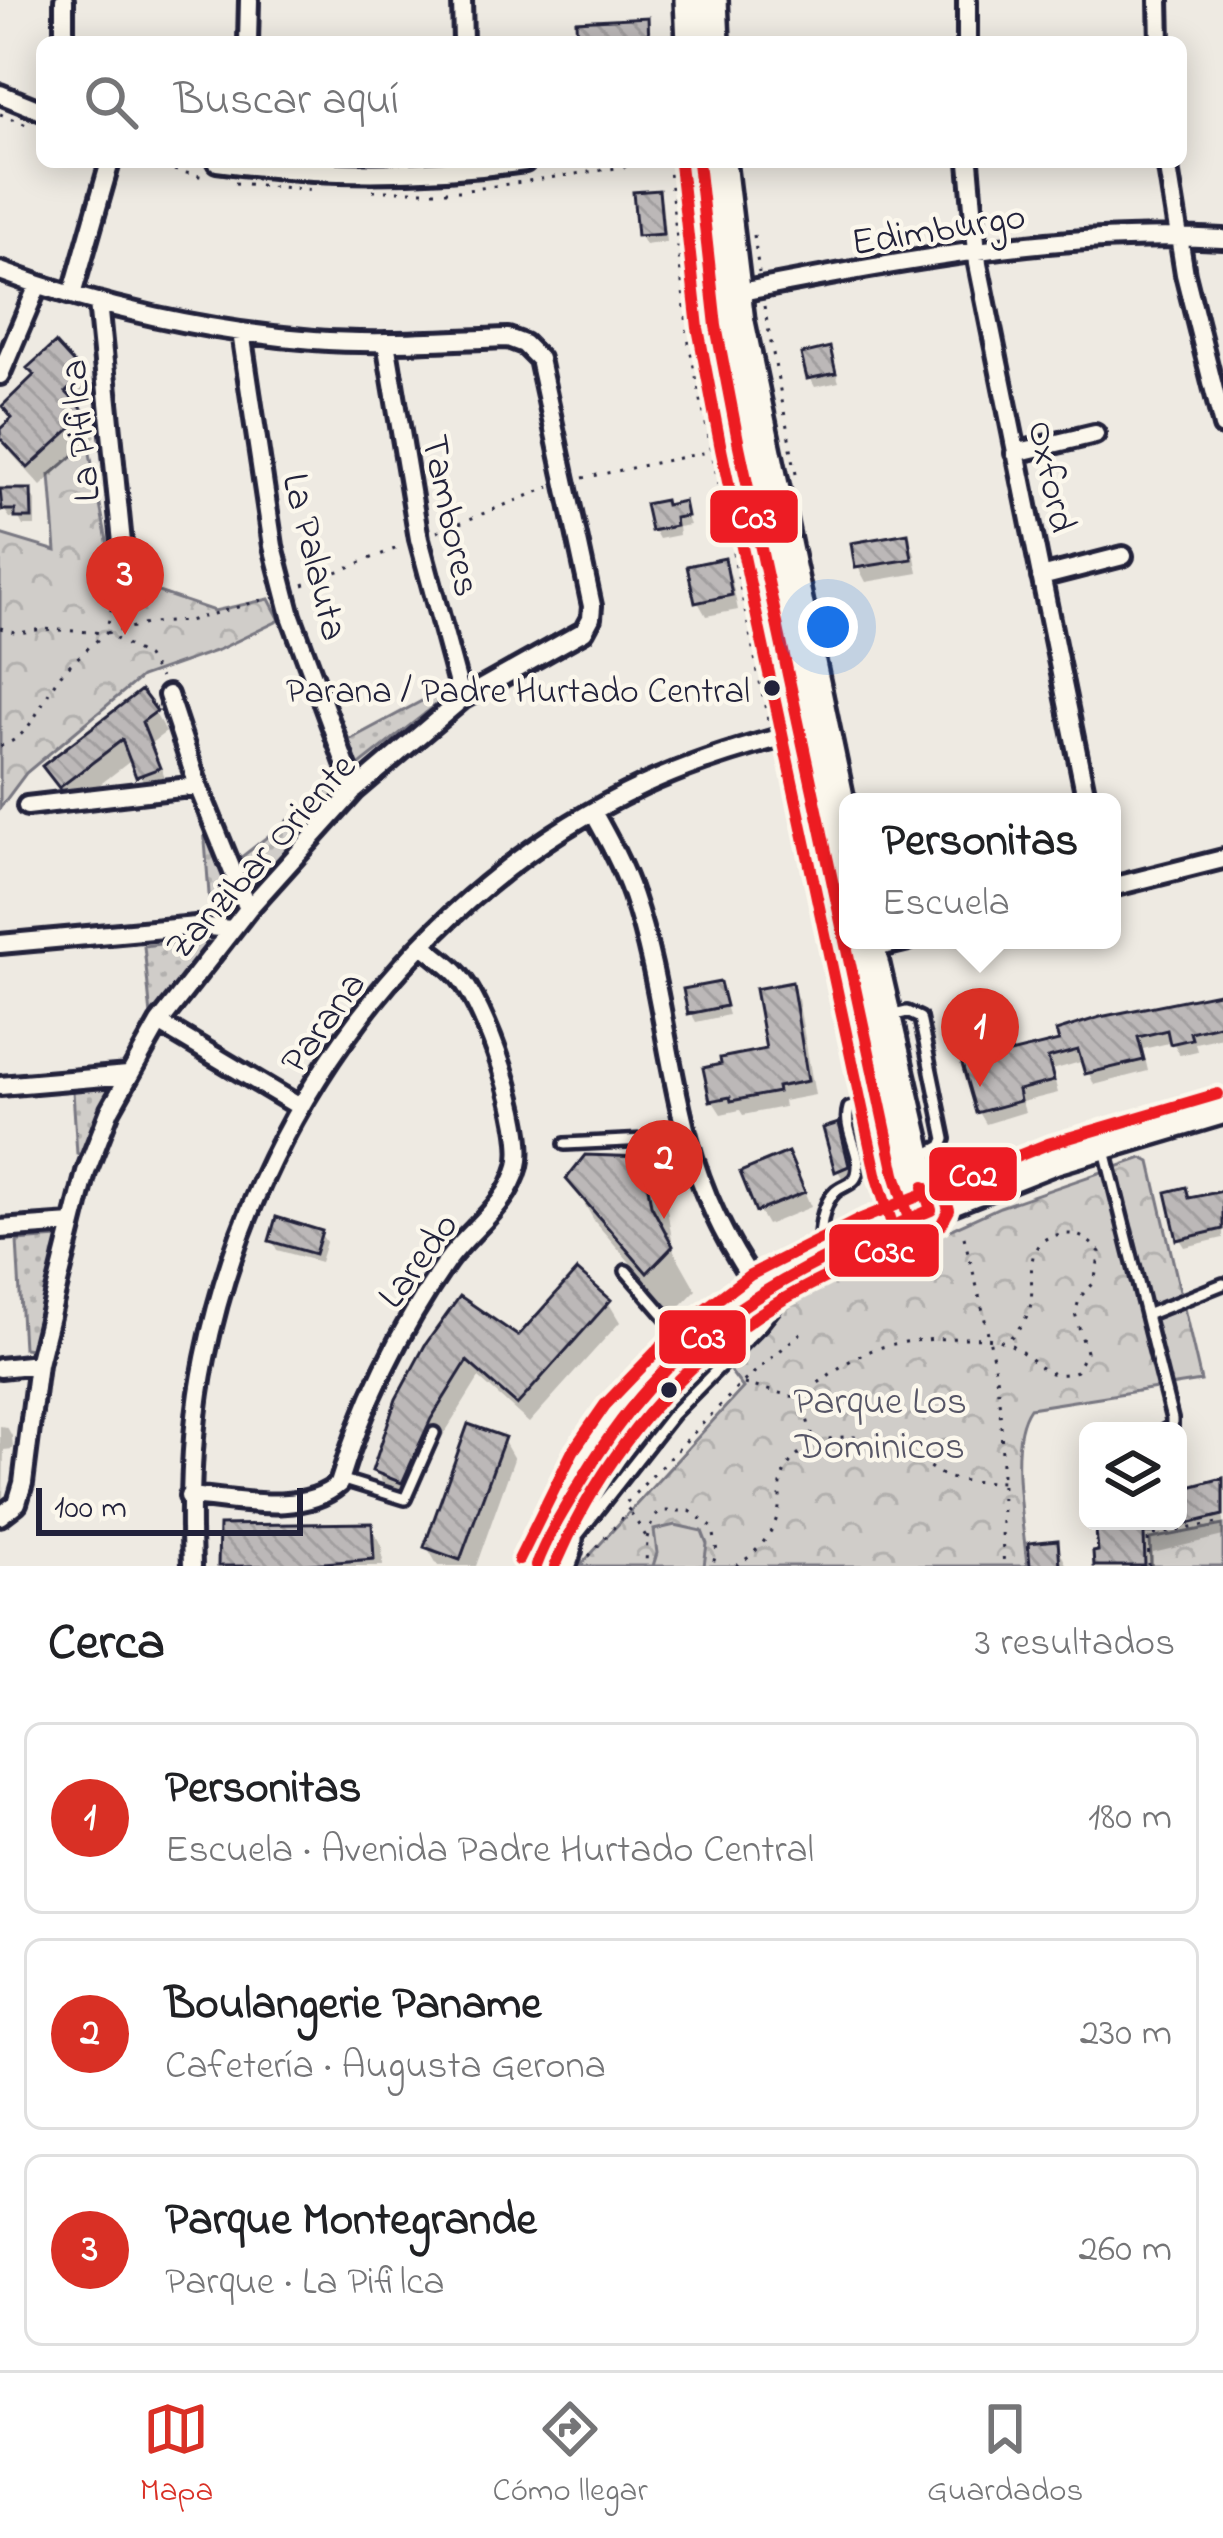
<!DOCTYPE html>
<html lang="es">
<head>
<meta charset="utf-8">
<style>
  body { margin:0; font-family:"Indie Flower",sans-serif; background:#f2f2f2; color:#202124 }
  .controls { position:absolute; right:36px; bottom:36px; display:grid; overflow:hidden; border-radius:18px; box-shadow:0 6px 30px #0003 }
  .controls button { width:108px; height:108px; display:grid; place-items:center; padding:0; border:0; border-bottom:3px solid #e0e0e0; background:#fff; color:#202124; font:60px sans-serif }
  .scale { position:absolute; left:36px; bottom:30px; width:267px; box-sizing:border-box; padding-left:12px; border:6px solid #22223b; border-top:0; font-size:33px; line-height:42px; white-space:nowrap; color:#22223b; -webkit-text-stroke:9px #fbf7ec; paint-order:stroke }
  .you { position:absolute; left:828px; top:627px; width:42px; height:42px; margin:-30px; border:9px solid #fff; border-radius:50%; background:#1a73e8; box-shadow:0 0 0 18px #1a73e833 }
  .badge { display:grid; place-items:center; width:78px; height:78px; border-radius:50%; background:#d93025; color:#fff; font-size:39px; font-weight:700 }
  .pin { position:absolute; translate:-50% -99px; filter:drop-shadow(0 3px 6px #0008) }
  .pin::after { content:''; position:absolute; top:63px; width:42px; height:36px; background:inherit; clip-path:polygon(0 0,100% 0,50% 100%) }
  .popup { position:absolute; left:839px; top:793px; width:282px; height:156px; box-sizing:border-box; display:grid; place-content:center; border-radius:18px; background:#fff; filter:drop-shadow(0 3px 9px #0005); font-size:39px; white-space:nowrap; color:#757577 }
  .popup b { font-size:45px; color:#202124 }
  .popup::after { content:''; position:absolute; left:50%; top:100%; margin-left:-24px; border:24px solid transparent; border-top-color:#fff }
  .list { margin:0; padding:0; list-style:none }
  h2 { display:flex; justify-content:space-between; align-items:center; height:156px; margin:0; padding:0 48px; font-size:51px }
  h2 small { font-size:39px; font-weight:400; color:#757577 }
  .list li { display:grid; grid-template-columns:78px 1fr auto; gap:36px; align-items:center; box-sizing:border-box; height:192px; margin:0 24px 24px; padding:0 24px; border:3px solid #e0e0e0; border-radius:18px }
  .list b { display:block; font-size:45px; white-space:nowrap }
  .list p { margin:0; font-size:39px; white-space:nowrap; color:#757577 }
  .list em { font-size:39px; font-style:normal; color:#757577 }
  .icon { flex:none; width:66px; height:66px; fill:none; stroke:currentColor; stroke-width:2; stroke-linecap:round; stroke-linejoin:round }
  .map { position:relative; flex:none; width:1223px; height:1566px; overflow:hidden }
  .search { position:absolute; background:#fff; box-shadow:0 6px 30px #0003; left:36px; right:36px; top:36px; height:132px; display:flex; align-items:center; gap:30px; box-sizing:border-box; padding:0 42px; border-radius:18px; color:#757577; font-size:45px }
  .sheet { height:804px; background:#fff }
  nav { display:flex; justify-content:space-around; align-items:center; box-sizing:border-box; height:168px; border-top:3px solid #e0e0e0; background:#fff; font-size:33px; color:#757577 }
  nav a { display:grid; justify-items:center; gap:6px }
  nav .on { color:#d93025 }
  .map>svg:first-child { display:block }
  .grass { fill:url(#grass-dots); stroke:#797882; stroke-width:3 }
  .park { fill:url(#park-crowns); stroke:#797882; stroke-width:3 }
  .pitch { fill:#d0cdc9; stroke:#797882; stroke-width:3 }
  .shadow { fill:#0003 }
  .building { fill:url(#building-back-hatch); stroke:#22223b; stroke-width:3 }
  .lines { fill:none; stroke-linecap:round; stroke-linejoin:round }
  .lane-casing { stroke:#22223b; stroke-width:18 }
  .street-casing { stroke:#22223b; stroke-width:26 }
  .secondary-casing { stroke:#22223b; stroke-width:33 }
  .primary-casing { stroke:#22223b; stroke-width:36 }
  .path { stroke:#22223b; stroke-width:3; stroke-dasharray:3 9; stroke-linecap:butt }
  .lane { stroke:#fbf7ec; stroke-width:9 }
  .street { stroke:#fbf7ec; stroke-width:16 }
  .secondary { stroke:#fbf7ec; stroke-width:24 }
  .primary { stroke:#fbf7ec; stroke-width:27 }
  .bus-1-casing { stroke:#fbf7ec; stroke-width:21 }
  .bus-2-casing { stroke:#fbf7ec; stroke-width:21 }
  .bus-3-casing { stroke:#fbf7ec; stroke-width:21 }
  .bus-1 { stroke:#ed1c24; stroke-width:12 }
  .bus-2 { stroke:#ed1c24; stroke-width:12 }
  .bus-3 { stroke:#ed1c24; stroke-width:12 }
  .bus-dot { fill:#22223b; stroke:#fbf7ec; stroke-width:4.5 }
  .labels { text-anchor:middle; stroke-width:9; stroke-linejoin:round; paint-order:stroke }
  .bus-label { font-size:36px; fill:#22223b; stroke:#fbf7ec; text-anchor:end }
  .street-label { font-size:39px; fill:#22223b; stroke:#fbf7ec }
  .park-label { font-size:39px; fill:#565566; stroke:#fbf7ec }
  .line-badge { stroke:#fbf7ec; stroke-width:4.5 }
  .badge-label { font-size:33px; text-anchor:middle; font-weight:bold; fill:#fff }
</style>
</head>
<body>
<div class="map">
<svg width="1223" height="1566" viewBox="0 0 1223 1566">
  <defs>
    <pattern id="grass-dots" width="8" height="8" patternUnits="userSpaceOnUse" patternTransform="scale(3)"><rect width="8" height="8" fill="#d0cdc9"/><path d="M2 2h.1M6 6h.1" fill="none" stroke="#b2b0ae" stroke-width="1.8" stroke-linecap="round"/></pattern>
    <pattern id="park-crowns" width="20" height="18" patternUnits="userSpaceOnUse" patternTransform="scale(3)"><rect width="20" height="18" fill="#d0cdc9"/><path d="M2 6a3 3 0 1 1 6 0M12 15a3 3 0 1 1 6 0" fill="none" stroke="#b2b0ae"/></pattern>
    <pattern id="building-back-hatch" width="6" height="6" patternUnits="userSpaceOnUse" patternTransform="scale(3)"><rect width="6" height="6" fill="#bcb8b8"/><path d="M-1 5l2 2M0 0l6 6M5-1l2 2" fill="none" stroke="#a19e9f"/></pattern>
  </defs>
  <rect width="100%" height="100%" fill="#eeeae2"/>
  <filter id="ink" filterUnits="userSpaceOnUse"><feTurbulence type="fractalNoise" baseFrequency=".00833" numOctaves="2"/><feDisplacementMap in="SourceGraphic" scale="24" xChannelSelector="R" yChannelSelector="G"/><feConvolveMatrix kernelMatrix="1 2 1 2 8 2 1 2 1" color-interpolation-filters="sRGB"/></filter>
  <g filter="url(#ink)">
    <!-- grass -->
    <path class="grass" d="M 448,687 L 450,694 L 356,768 L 347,741 Z
      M 338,781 L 342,786 L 253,887 L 239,859 Z
      M 203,814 L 241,911 L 229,919 L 211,921 Z
      M 214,937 L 151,1016 L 144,946 Z
      M 112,1086 L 83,1154 L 77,1154 L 73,1091 Z
      M 59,1238 L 31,1349 L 23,1348 L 17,1241 Z"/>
    <!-- park -->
    <path class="park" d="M 88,443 L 114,577 L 214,611 L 269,599 L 280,620 L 218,650 L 141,677 L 26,773 L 0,808 L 0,534 L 56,551 L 50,475 Z
      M 1142,1158 L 1150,1162 L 1201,1381 L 1030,1408 C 1006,1442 1024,1524 1027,1566 L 580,1566 L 743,1388 L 728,1368 L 785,1305 L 1000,1207 Z
      M 1223,1525 L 1223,1566 L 1151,1566 L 1150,1539 Z"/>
    <!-- pitch -->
    <path class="pitch" d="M 675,1525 L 702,1531 L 707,1544 L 704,1566 L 653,1566 L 657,1553 L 654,1530 Z"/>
    <!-- shadow -->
    <path class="shadow" d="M 657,193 L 662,202 L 666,242 L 645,245 L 640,236 Z
      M 828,350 L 839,382 L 815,387 L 810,378 Z
      M 75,369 L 86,389 L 79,396 L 84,405 L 78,410 L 96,436 L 41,486 L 11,453 L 0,433 L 14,421 L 36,377 Z
      M 0,492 L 30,492 L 35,501 L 35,526 L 23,526 L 19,518 L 10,518 L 0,504 Z
      M 682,504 L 690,525 L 678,527 L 679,535 L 659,539 L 654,530 Z
      M 906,537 L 914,551 L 918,573 L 866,582 L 858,567 Z
      M 723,562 L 731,576 L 738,610 L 706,616 L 698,602 Z
      M 154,712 L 166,732 L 151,743 L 169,788 L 150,796 L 133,759 L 72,806 L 46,767 Z
      M 719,985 L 728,1015 L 696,1022 L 691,1013 Z
      M 790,985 L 798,999 L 815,1095 L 783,1101 L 784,1107 L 743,1115 L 740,1110 L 721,1114 L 712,1100 L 725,1066 L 770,1051 Z
      M 1223,995 L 1223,1037 L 1195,1043 L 1197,1051 L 1180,1055 L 1173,1042 L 1143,1049 L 1148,1071 L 1094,1085 L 1084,1061 L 1052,1070 L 1058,1093 L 1022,1102 L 1025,1112 L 986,1124 L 979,1112 L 1003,1040 L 1011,1056 Z
      M 838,1126 L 852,1177 L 843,1179 L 838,1171 Z
      M 641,1160 L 666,1203 L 674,1251 L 696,1290 L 674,1313 L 595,1222 L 570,1179 Z
      M 795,1170 L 811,1207 L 767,1225 L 759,1211 Z
      M 1223,1194 L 1223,1238 L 1185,1247 L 1180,1239 L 1191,1201 Z
      M 320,1233 L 326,1242 L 320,1262 L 277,1250 L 272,1240 Z
      M 608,1302 L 620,1322 L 529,1423 L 479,1378 L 441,1439 L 413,1501 L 387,1491 L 376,1471 L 427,1346 L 519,1340 Z
      M 0,1426 L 7,1427 L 12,1436 L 13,1449 L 4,1450 L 3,1500 L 0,1500 Z
      M 503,1440 L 514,1459 L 476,1566 L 438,1566 L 427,1547 Z
      M 1223,1481 L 1223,1536 L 1153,1553 L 1153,1566 L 1097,1566 L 1102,1554 L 1098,1521 L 1178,1521 L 1178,1493 Z
      M 370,1526 L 382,1546 L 383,1566 L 221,1566 Z
      M 1056,1543 L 1067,1566 L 1033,1566 Z"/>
    <!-- building -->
    <path class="building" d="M 648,17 L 649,42 L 577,42 L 576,21 Z
      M 659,190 L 663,234 L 637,236 L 633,192 Z
      M 55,343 L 77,367 L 68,376 L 75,383 L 66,392 L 87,414 L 28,468 L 0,438 L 0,429 L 12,418 L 2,406 L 34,375 L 27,368 Z
      M 830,347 L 836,373 L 807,379 L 801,354 Z
      M 0,489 L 31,489 L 32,518 L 15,518 L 15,510 L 2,510 Z
      M 665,500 L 666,505 L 684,501 L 687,516 L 675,518 L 676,526 L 651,531 L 645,504 Z
      M 908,533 L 912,559 L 855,568 L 851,543 Z
      M 725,558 L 732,595 L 695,603 L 687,566 Z
      M 141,690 L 157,711 L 142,722 L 160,768 L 136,777 L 122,740 L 59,788 L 42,766 Z
      M 720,982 L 726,1006 L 688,1014 L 683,989 Z
      M 792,982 L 808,1081 L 777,1087 L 778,1092 L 731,1101 L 730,1097 L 710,1101 L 703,1068 L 721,1064 L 720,1058 L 766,1049 L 755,989 Z
      M 1223,992 L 1223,1024 L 1190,1032 L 1192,1039 L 1170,1044 L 1167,1030 L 1138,1037 L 1144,1060 L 1085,1074 L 1078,1050 L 1048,1058 L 1054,1081 L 1018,1090 L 1020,1101 L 976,1113 L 958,1050 L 1005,1037 L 1010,1053 L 1059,1041 L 1056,1031 L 1100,1017 Z
      M 839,1123 L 849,1166 L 835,1172 L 823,1128 Z
      M 788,1152 L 805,1192 L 756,1212 L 740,1172 Z
      M 585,1155 L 643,1157 L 651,1205 L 673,1246 L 647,1273 L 566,1179 Z
      M 1186,1187 L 1189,1198 L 1223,1191 L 1223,1229 L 1177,1240 L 1166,1192 Z
      M 276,1217 L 322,1231 L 315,1254 L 269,1241 Z
      M 577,1270 L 611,1300 L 517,1405 L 467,1361 L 431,1419 L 402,1483 L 372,1471 L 396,1399 L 425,1345 L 460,1296 L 518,1336 Z
      M 468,1424 L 505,1437 L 460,1560 L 424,1547 Z
      M 1223,1478 L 1223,1515 L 1178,1526 L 1178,1490 Z
      M 1095,1521 L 1176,1521 L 1177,1526 L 1144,1534 L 1145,1566 L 1094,1566 L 1093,1552 L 1098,1551 Z
      M 372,1523 L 374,1559 L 285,1566 L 218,1566 L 219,1525 Z
      M 1058,1540 L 1060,1566 L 1030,1566 L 1028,1543 Z"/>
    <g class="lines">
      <defs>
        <path id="lane" d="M 890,1016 L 907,1012 L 920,1018 L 945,1139 L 942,1146 L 922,1157
          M 565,1144 L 687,1138
          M 1105,1150 L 1172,1419 L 1172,1426 L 1164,1431
          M 818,1257 C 820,1237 820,1206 835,1192 C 842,1185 854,1185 857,1174 C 863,1153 842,1130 849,1108 L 874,1100
          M 626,1271 L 685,1339
          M 1146,1315 L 1223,1284
          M 340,1479 L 405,1499 L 434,1433
          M 577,1536 L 673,1414 L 762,1324 L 793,1285"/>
        <path id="street" d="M 64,0 L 64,42
          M 462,0 L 463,42
          M 967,0 L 967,42
          M 1159,0 L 1160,42
          M 248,42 L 249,0
          M 0,94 L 42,111
          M 217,162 C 320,176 422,176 525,162
          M 969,162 L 978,264 L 1087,802
          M 1167,162 L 1185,274 L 1223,426
          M 0,271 C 99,308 209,332 314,340 C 379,345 443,340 508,338 L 524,344 L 539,359 L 592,606 L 591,618 L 584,631 L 462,699 L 355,790 L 248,909 L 159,1023 L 110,1110 L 86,1172 L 38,1364 L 23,1483 L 17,1503 L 0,1516
          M 735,293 C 894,263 1061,229 1223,239
          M 72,295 L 110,162
          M 98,302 L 123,553
          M 241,332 L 273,546 L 291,616 L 355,790
          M 386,342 L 419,539 L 462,699
          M 0,375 L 38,285
          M 1015,453 L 1095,434
          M 1041,577 L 1123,556
          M 168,695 L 198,786 L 248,909
          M 27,806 L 198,786
          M 593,812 C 608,839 623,866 633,896 C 660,975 666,1059 688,1140 C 702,1194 727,1244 759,1290
          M 1112,887 L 1223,859
          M 0,944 L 196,926 L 232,929
          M 871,949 L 908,940
          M 159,1023 L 300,1107
          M 0,1086 L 128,1075
          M 0,1229 L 72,1224
          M 0,1368 L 38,1364
          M 189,1496 C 236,1499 300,1517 339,1484 C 363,1404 399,1330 447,1261 C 471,1228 507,1207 518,1166 C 528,1127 485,1005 458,975 C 448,964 434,955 423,945
          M 192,1566 C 189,1495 191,1427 205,1358 C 254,1116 417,890 644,785 C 694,762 746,746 799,733"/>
        <path id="secondary" d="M 931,1210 L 1055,1161 L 1223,1111"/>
        <path id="primary" d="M 689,0 L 691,42
          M 713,0 L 715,42
          M 698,162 L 716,326 L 739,446 L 895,1174 L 909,1219
          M 721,162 L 740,322 L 848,840
          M 536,1566 C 545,1539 561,1518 574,1493 C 651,1338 778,1272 931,1210 L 869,940
          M 561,1566 L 567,1550 L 571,1505"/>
      </defs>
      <!-- lane casing -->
      <use href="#lane" class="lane-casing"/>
      <!-- street casing -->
      <use href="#street" class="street-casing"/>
      <!-- secondary casing -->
      <use href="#secondary" class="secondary-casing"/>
      <!-- primary casing -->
      <use href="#primary" class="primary-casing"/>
      <!-- path -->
      <path class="path" d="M 0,114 L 29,126
        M 139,162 L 208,178
        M 668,162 L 689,343 L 768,720 L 774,719
        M 235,183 L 315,190
        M 373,191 L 461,191 L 657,162
        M 754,235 L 759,273
        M 764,306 L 796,474
        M 583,478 L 708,452
        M 437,532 L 550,487
        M 119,573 L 106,633 L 147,657 L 160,678
        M 303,585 L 400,547
        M 0,628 L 18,633 L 43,629 L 106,633 L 151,623 L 188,621 L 266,599
        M 0,746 C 33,738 41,698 61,674 C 74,660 90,647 104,634
        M 942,1162 L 965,1175
        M 964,1237 C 978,1291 993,1344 999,1400 C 1005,1455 999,1510 1004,1566
        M 744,1384 L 799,1398
        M 800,1398 C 861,1347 880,1341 959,1338 C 978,1338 996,1336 1013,1346 C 1037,1360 1045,1383 1076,1371 L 1086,1352 L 1075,1313 L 1080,1297 L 1094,1283 L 1100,1252 C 1087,1238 1076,1231 1056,1235 C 1018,1244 1038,1285 1029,1311 C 1024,1324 1014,1334 1005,1343
        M 800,1398 L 814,1440
        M 631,1513 L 647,1538 L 646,1566
        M 647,1538 L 653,1519 L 661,1511 L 690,1511 L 713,1528 L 717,1552 L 712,1566
        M 589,1556 L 629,1510 L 624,1505 L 742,1383 L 802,1332
        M 736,1566 C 753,1556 771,1537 777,1517 C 784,1493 774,1479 795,1457 C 825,1428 874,1434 908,1452 C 921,1459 933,1472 947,1477 C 963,1483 985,1481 1002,1482
        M 1149,1566 L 1148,1536 L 1223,1522"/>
      <!-- lane -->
      <use href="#lane" class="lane"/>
      <!-- street -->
      <use href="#street" class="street"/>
      <!-- secondary -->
      <use href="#secondary" class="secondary"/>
      <!-- primary -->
      <use href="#primary" class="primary"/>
      <defs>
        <path id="bus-1" d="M 698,162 L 716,326 L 739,446 L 895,1174 L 909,1219
          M 536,1566 C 547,1537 563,1511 579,1485 C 666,1334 775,1276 931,1210 L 924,1187"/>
        <path id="bus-2" d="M 680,164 L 698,328 L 721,449 L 877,1178 L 892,1224
          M 555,1566 C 602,1456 680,1359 784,1299 C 835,1270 888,1249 941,1225 L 949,1210 L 941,1182"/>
        <path id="bus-3" d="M 519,1560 L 573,1451 L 605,1405 L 677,1330 L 750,1275 L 861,1219 L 1048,1144 L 1218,1094"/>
      </defs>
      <!-- bus-1 casing -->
      <use href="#bus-1" class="bus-1-casing"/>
      <!-- bus-2 casing -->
      <use href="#bus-2" class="bus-2-casing"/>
      <!-- bus-3 casing -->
      <use href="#bus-3" class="bus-3-casing"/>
      <!-- bus-1 -->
      <use href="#bus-1" class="bus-1"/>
      <!-- bus-2 -->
      <use href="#bus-2" class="bus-2"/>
      <!-- bus-3 -->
      <use href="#bus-3" class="bus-3"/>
    </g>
  </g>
  <!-- markers -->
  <g class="bus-dot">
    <circle cx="772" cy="688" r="10"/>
    <circle cx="669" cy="1390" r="10"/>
  </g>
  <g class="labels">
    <!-- bus labels -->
    <g class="bus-label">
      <text x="750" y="702">Parana / Padre Hurtado Central</text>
    </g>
    <!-- street labels -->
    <g class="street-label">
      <text transform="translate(938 227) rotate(-9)" y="14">Edimburgo</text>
      <text transform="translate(78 431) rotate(-96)" y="14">La Pifilca</text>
      <text transform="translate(1054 476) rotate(78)" y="14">Oxford</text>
      <text transform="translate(453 515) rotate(78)" y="14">Tambores</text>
      <text transform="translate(317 556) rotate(76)" y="14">La Palauta</text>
      <text transform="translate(259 855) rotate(-48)" y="14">Zanzibar Oriente</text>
      <text transform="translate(321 1021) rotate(-54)" y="14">Parana</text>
      <text transform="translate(416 1259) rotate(-54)" y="14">Laredo</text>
    </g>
    <!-- park labels -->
    <g class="park-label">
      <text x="880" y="1413">Parque Los<tspan x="880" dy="45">Dominicos</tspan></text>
    </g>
  </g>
  <g class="line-badge">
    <rect x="708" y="488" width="92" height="57" rx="12" fill="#ed1c24"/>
    <rect x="927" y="1145" width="92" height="58" rx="12" fill="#ed1c24"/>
    <rect x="827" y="1222" width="114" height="57" rx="12" fill="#ed1c24"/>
    <rect x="657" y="1308" width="91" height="58" rx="12" fill="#ed1c24"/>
  </g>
  <g class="badge-label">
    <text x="754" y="528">C03</text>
    <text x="973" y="1186">C02</text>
    <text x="884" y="1262">C03c</text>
    <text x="703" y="1348">C03</text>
  </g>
</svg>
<div class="controls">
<button><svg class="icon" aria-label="layers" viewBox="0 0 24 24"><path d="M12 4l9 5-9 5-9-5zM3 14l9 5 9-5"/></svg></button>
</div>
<div class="scale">100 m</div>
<div class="you"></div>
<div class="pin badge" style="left:980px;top:1087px">1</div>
<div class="popup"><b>Personitas</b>Escuela</div>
<div class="pin badge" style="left:664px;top:1219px">2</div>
<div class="pin badge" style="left:125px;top:635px">3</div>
<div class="search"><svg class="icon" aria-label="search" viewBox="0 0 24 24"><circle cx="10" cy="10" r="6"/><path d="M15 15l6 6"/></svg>Buscar aquí</div>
</div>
<section class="sheet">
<h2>Cerca<small>3 resultados</small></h2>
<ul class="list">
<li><span class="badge">1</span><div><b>Personitas</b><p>Escuela · Avenida Padre Hurtado Central</p></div><em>180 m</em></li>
<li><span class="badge">2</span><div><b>Boulangerie Paname</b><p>Cafetería · Augusta Gerona</p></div><em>230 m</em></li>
<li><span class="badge">3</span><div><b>Parque Montegrande</b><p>Parque · La Pifilca</p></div><em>260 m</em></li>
</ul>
</section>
<nav>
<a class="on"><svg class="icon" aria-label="map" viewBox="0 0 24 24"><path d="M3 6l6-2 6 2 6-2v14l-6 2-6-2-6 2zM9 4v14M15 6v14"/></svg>Mapa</a>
<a><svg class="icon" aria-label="directions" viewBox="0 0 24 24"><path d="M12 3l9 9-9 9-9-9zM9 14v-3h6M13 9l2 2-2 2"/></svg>Cómo llegar</a>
<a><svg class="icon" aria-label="saved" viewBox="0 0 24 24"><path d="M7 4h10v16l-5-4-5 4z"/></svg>Guardados</a>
</nav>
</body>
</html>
